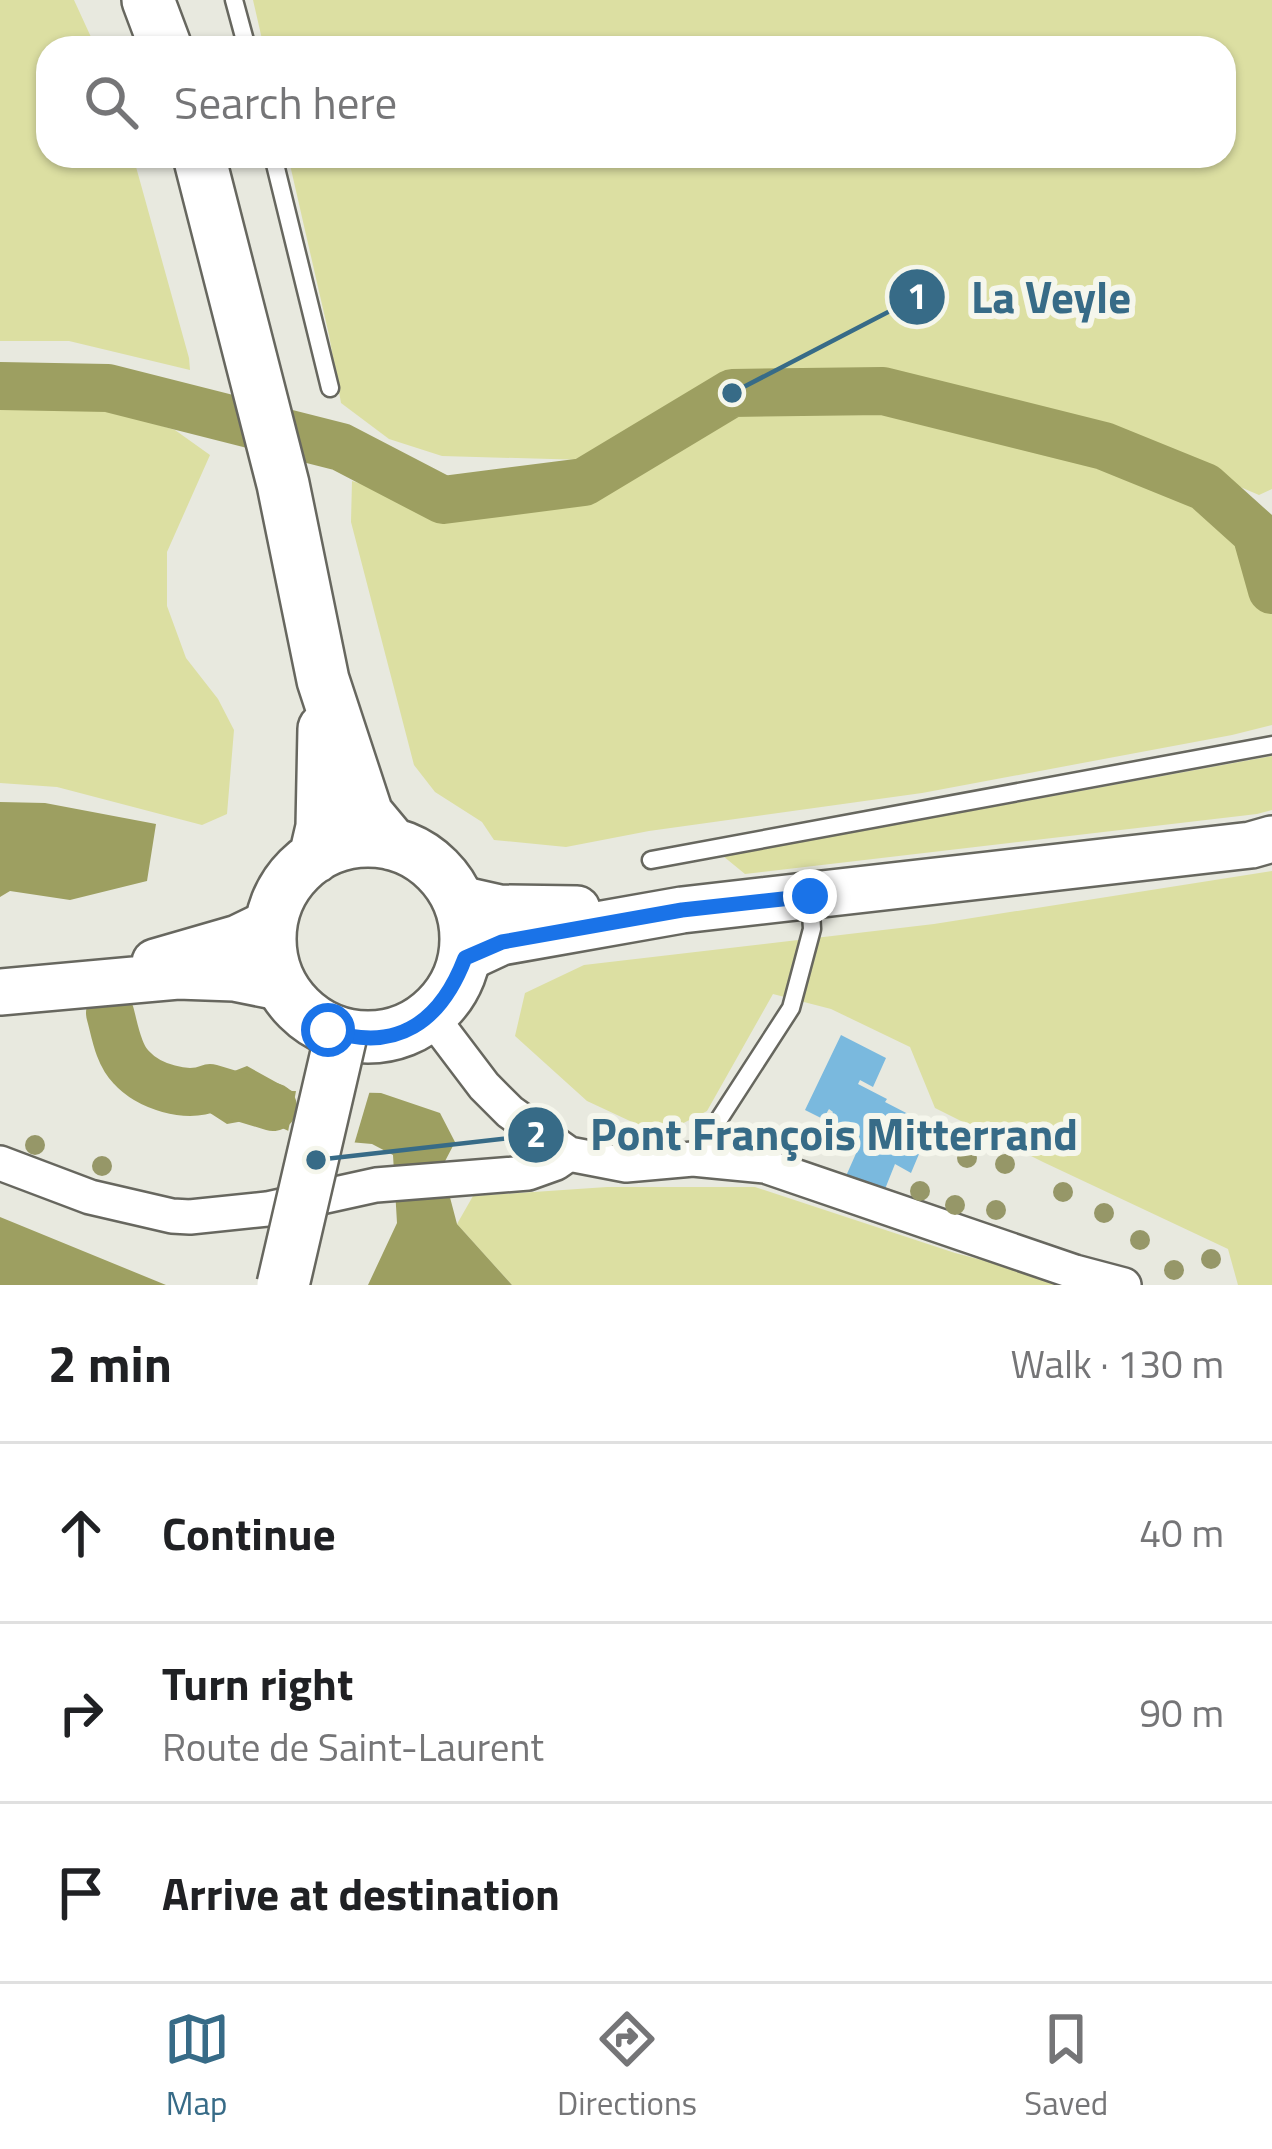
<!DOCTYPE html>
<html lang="en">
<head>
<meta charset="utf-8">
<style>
  body { margin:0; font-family:"Titillium Web",sans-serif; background:#f2f2f2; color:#202124 }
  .stop { position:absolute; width:36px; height:36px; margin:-27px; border:9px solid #1a73e8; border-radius:50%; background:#fff }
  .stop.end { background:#1a73e8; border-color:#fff; box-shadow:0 3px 12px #0008 }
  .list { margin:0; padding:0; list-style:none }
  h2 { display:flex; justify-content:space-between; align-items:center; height:156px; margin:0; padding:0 48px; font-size:51px }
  h2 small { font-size:39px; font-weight:400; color:#757577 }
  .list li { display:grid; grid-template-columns:78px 1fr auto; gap:36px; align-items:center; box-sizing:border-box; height:180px; padding:0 48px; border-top:3px solid #e0e0e0 }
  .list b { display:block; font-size:45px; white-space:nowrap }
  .list p { margin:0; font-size:39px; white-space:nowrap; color:#757577 }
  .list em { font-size:39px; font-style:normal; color:#757577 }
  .icon { flex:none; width:66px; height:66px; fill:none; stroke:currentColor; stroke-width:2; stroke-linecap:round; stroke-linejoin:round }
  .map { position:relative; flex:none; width:1272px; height:1285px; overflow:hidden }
  .search { position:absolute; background:#fff; box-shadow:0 3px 9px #0004; left:36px; right:36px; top:36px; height:132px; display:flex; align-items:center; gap:30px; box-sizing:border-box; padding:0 42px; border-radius:36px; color:#757577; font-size:45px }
  .sheet { height:696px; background:#fff }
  nav { display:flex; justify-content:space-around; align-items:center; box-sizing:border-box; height:168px; border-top:3px solid #e0e0e0; background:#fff; font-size:33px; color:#757577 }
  nav a { display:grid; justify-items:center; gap:6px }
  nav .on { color:#376b87 }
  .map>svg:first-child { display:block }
  .green { fill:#dcdfa2 }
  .water { fill:#9d9f61 }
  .pier { fill:#e8e9df }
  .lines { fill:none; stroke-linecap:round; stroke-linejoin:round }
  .river { stroke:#9d9f61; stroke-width:48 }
  .building { fill:#7ab9de }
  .service-casing { stroke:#67675f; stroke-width:21 }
  .minor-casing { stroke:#67675f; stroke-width:38 }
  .secondary-casing { stroke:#67675f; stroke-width:50 }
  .primary-casing { stroke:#67675f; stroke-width:56 }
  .service { stroke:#fff; stroke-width:16 }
  .minor { stroke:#fff; stroke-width:33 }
  .secondary { stroke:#fff; stroke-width:45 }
  .primary { stroke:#fff; stroke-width:51 }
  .primary-bridge-casing { stroke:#67675f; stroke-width:56; stroke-linecap:butt }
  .primary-bridge { stroke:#fff; stroke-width:51 }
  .tree { fill:#969768 }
  .route { stroke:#1a73e8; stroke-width:15 }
  .leader { fill:none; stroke:#376b87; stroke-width:4.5 }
  .callout-dot { fill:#376b87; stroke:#f5f6ec; stroke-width:4.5 }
  .mark-label { font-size:36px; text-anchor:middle; font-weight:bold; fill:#fff }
  .callout-label { font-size:45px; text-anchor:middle; font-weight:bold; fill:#376b87; stroke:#f5f6ec; stroke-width:12; stroke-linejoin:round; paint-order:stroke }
</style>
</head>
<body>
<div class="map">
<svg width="1272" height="1285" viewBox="0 0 1272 1285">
  <rect width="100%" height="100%" fill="#e8e9df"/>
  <!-- green -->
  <path class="green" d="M 0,0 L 74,0 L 96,48 L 48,48 L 48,156 L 133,156 L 189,358 L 190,370 L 69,341 L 0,341 Z
    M 253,0 L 1272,0 L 1272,489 L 1259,495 L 1079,418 L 885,376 L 724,377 L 586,460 L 442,456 L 389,439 L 341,403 L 329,335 L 288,156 L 1224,156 L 1224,48 L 264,48 Z
    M 0,402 L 103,408 L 175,430 L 210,455 L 167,552 L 167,606 L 186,658 L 218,699 L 234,730 L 227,814 L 202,825 L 57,787 L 0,783 Z
    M 880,407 L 987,427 L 1193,504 L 1236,542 L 1272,533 L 1272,725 L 1232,735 L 922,793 L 649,831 L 566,847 L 494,840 L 482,822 L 435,792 L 414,765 L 351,522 L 352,481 L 443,509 L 587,493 L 735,411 Z
    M 1272,756 L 1272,810 L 1257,814 L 745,874 L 723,856 Z
    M 1272,871 L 1272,1285 L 1238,1285 L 1228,1249 L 1043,1162 L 935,1108 L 910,1047 L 831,1009 L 773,994 L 707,1111 L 660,1135 L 587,1101 L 515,1036 L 525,993 L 584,965 L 934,924 Z
    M 607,1187 L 755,1187 L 955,1253 L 1077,1285 L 512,1285 L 457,1224 L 473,1196 Z"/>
  <!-- water -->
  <path class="water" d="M 0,802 L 45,803 L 156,824 L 147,881 L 70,900 L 10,891 L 0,897 Z
    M 247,1066 L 292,1091 L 381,1093 L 440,1113 L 455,1142 L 442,1167 L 457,1224 L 512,1285 L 368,1285 L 397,1223 L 393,1155 L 372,1144 L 304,1138 L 260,1118 L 227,1124 L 210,1113 L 214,1079 Z
    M 0,1217 L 166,1285 L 0,1285 Z"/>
  <!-- pier -->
  <path class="pier" d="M 297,1086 L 371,1087 L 353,1148 L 303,1144 L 287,1137 Z"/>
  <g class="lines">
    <!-- river -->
    <path class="river" d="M 0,386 L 108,388 L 341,447 L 443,500 L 584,482 L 732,393 L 883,391 L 1104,446 L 1205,487 L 1256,533 L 1272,590
      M 110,1013 C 115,1031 118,1054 131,1067 C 149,1087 187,1098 210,1088 L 273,1107"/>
  </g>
  <!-- building -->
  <path class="building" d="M 841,1035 L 886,1058 L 873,1087 L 860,1080 L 858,1084 L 887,1099 L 885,1102 L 914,1117 L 903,1145 L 919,1154 L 911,1173 L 895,1164 L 885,1189 L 846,1176 L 858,1149 L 831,1134 L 838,1120 L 831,1116 L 833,1112 L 829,1109 L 823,1119 L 805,1110 Z"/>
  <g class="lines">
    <defs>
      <path id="service" d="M 234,0 L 247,48
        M 273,156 L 330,388
        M 651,860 L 1272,745
        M 694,1158 L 791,1008 L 812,929 L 810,897"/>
      <path id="minor" d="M 431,1016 L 484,1086 L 510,1112 L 569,1154 L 626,1165 L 693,1159 L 765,1166 L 1075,1272 L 1124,1285
        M 0,1163 L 90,1197 L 172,1216 L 190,1217 L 267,1209 L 376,1185 L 528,1173 L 556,1163 L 569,1154"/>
      <path id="secondary" d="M 459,899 L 499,908 L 577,909
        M 465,959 L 501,942 L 682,910 L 1251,845 L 1272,839
        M 155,962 L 238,938 L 271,922
        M 0,992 L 178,976 L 234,978 L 284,988"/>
      <path id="primary" d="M 148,0 L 166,48
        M 199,156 L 283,484 L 323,680 L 367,814 L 392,844
        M270 939a98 98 0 1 1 196 0a98 98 0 1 1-196 0Z
        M 315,857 L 322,827 L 324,729"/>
    </defs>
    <!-- service casing -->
    <use href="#service" class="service-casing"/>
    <!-- minor casing -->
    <use href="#minor" class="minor-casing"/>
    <!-- secondary casing -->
    <use href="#secondary" class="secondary-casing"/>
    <!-- primary casing -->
    <use href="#primary" class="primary-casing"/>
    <!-- service -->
    <use href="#service" class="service"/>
    <!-- minor -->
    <use href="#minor" class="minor"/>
    <!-- secondary -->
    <use href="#secondary" class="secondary"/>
    <!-- primary -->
    <use href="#primary" class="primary"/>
    <defs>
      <path id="primary-bridge" d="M 283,1285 L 341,1035"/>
    </defs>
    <!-- primary-bridge casing -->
    <use href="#primary-bridge" class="primary-bridge-casing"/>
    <!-- primary-bridge -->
    <use href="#primary-bridge" class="primary-bridge"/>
  </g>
  <!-- trees -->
  <g class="tree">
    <circle cx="35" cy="1145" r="10"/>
    <circle cx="967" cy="1158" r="10"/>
    <circle cx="1005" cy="1164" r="10"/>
    <circle cx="102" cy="1166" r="10"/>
    <circle cx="920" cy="1191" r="10"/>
    <circle cx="1063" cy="1192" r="10"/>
    <circle cx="955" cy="1205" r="10"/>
    <circle cx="996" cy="1210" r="10"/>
    <circle cx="1104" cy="1213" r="10"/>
    <circle cx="1140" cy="1240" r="10"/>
    <circle cx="1211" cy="1259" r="10"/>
    <circle cx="1174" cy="1270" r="10"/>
  </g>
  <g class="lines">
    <!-- route -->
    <path class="route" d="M 328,1030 C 397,1054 441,1021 465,958 L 502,942 L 682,910 L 810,896"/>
  </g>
  <!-- callouts -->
  <path class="leader" d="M732 393L917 297M316 1160L536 1135"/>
  <g class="callout-dot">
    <circle cx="732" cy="393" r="12"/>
    <circle cx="316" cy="1160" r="12"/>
    <circle cx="917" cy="297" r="30"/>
    <circle cx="536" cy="1135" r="30"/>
  </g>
  <g class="mark-label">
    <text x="917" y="309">1</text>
    <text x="536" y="1147">2</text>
  </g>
  <g class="callout-label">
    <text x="1051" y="313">La Veyle</text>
    <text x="834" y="1150">Pont François Mitterrand</text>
  </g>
</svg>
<div class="stop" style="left:328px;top:1030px"></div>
<div class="stop end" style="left:810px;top:896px"></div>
<div class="search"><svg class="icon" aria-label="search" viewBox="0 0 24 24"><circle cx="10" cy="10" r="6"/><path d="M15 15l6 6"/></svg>Search here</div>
</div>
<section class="sheet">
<h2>2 min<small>Walk · 130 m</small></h2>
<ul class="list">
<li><svg class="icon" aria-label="ahead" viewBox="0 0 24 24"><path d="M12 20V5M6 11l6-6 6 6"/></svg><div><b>Continue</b></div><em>40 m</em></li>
<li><svg class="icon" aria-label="right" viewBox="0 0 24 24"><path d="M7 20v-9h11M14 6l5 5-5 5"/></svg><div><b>Turn right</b><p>Route de Saint-Laurent</p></div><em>90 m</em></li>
<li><svg class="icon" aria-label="arrive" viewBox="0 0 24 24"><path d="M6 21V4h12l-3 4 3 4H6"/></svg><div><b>Arrive at destination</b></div></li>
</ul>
</section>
<nav>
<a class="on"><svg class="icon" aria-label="map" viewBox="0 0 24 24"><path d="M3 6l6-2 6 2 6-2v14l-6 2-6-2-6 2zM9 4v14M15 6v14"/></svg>Map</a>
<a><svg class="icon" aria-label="directions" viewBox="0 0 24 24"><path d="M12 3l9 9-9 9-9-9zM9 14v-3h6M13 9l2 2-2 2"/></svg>Directions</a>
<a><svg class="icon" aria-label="saved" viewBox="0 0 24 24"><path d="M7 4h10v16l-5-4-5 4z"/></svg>Saved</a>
</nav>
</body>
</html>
